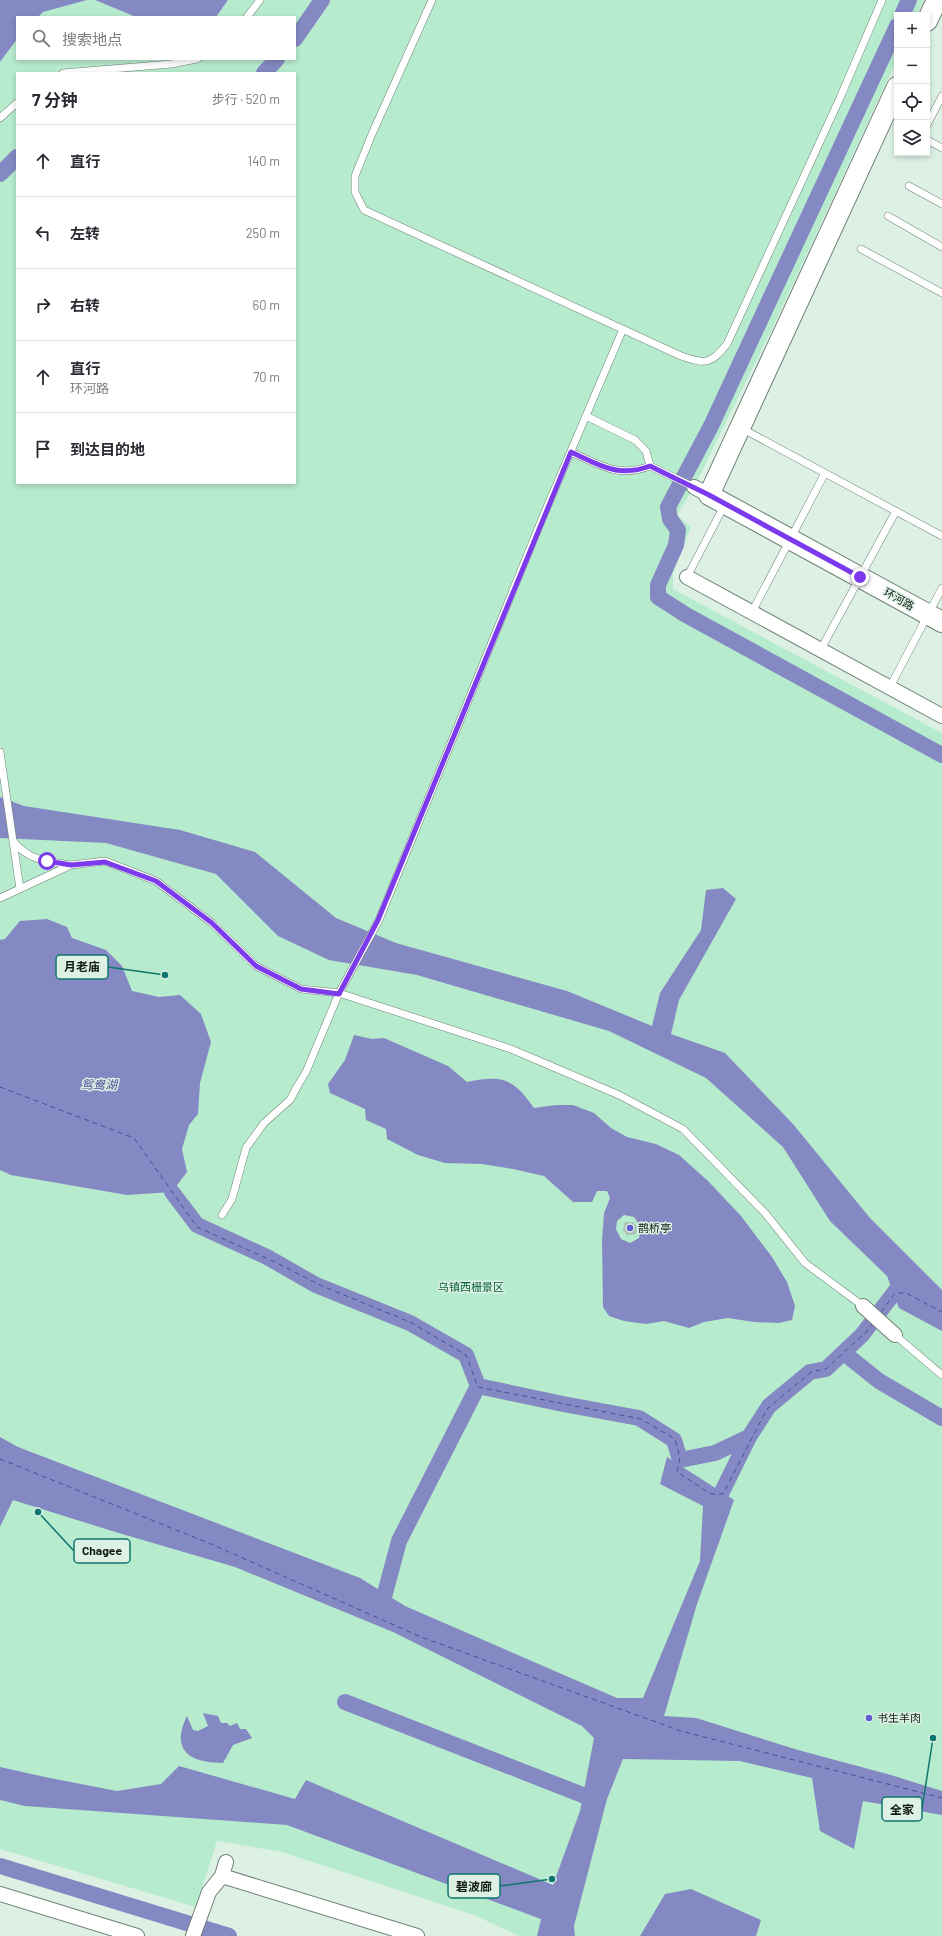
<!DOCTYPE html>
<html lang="zh">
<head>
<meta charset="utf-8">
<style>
  body { margin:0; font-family:Barlow,"Noto Sans SC",sans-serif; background:#f2f2f3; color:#2b2b33 }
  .controls { position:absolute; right:12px; top:12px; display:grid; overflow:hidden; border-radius:0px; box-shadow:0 2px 6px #0003 }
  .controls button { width:36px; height:36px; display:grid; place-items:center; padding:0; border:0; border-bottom:1px solid #e1e1e2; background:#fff; color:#2b2b33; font:20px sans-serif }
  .stop { position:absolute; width:12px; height:12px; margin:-9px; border:3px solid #7c3aed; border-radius:50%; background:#fff }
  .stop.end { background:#7c3aed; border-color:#fff; box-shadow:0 1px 4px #0008 }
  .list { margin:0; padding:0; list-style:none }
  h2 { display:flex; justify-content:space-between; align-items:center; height:52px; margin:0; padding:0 16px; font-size:17px }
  h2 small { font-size:13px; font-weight:400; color:#7c7c81 }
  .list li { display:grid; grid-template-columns:26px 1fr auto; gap:12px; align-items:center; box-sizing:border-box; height:72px; padding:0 16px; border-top:1px solid #e1e1e2 }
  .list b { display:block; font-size:15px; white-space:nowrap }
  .list p { margin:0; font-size:13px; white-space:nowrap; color:#7c7c81 }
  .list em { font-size:13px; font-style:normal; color:#7c7c81 }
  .icon { flex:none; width:22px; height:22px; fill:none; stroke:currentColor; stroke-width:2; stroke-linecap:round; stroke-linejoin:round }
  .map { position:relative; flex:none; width:942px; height:1936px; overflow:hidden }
  .search { position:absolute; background:#fff; box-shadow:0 2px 6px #0003; left:16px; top:16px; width:280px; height:44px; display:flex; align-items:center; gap:10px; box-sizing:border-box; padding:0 14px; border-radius:0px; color:#7c7c81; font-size:15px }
  .panel { position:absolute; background:#fff; box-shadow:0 2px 6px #0003; left:16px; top:72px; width:280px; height:412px; border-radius:0px }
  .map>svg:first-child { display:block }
  .green { fill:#b7ebcd; fill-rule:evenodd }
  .water { fill:#8489c3; fill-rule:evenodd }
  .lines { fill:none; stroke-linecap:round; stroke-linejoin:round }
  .canal { stroke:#8489c3; stroke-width:16 }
  .ferry { stroke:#4b4c95; stroke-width:1; stroke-dasharray:5 4; stroke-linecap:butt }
  .building { fill:#abbfb3 }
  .lane-casing { stroke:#6e8176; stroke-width:8 }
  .street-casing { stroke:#6e8176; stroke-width:16 }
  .secondary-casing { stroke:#6e8176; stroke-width:22 }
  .lane { stroke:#fff; stroke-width:7 }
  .street { stroke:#fff; stroke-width:14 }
  .secondary { stroke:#fff; stroke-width:20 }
  .route { stroke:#7c3aed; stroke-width:5 }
  .poi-dot { fill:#615dd6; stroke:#dcf1e4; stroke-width:1.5 }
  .labels { text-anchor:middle; stroke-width:3; stroke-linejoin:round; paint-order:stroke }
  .street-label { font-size:11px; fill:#121915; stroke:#dcf1e4 }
  .poi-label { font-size:11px; fill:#121915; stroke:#dcf1e4; text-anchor:start }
  .park-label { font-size:11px; fill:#075e3c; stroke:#dcf1e4 }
  .water-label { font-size:12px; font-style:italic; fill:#4b4c95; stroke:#dcf1e4 }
  .leader { fill:none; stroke:#0f766e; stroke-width:1.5 }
  .callout-dot { fill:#0f766e; stroke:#dcf1e4; stroke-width:1.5 }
  .callout { fill:#dcf1e4; stroke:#0f766e; stroke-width:1.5 }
  .callout-label { font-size:12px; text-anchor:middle; font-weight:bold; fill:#121915 }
</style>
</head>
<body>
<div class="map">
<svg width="942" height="1936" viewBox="0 0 942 1936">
  <rect width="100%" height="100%" fill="#dcf1e4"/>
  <!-- green -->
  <path class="green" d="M 87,0 L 95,0 L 136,17 L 38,17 L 43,12 Z
    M 228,0 L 924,0 L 917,15 L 897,15 L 897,59 L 773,327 L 694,487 L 677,515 L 691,527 L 673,573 L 673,589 L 942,733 L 942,1936 L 519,1936 L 474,1915 L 282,1852 L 217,1841 L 196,1907 L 0,1849 L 0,62 L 17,39 L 17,59 L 295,59 L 295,17 L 216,17 ZM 17,73 L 295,73 L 295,483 L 17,483 Z"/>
  <!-- water -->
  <path class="water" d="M 0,0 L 87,0 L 43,12 L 38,17 L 17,17 L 17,39 L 0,62 Z
    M 95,0 L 228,0 L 216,17 L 136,17 Z
    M 0,797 L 24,806 L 180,830 L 255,852 L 336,918 L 396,943 L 567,991 L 652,1026 L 660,993 L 701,930 L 706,890 L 723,888 L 736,899 L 679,1000 L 671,1034 L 725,1053 L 793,1124 L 870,1218 L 942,1290 L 942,1331 L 899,1308 L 887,1276 L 830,1221 L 783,1147 L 706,1078 L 609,1031 L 417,975 L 329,960 L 278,936 L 216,874 L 106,843 L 0,838 Z
    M 47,919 L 67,927 L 72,938 L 106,950 L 122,966 L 132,991 L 159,997 L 180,995 L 201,1014 L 211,1042 L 200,1083 L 198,1114 L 189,1125 L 182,1149 L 187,1172 L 172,1192 L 127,1195 L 11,1175 L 0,1170 L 0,940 L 5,939 L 20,921 Z
    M 354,1035 L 372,1039 L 384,1038 L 448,1066 L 467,1082 C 503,1075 513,1078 534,1108 L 556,1105 L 573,1105 L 594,1113 L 611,1128 L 627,1137 L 656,1144 L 679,1155 L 708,1181 L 741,1216 L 772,1257 L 787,1282 L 795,1306 L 792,1320 L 779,1323 L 754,1322 L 728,1318 L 704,1322 L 689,1328 L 664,1321 L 646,1324 L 624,1321 L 609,1316 L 603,1307 L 602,1241 L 604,1213 L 610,1198 L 607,1191 L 597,1191 L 592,1202 L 573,1202 L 544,1176 L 513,1169 L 482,1164 L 445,1163 L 418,1155 L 387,1139 L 386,1129 L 366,1120 L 365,1109 L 330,1093 L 328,1084 L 345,1060 ZM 624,1215 L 634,1217 L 641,1227 L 639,1238 L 630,1243 L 621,1239 L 616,1229 L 617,1221 Z
    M 0,1437 L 18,1447 L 360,1578 L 405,1606 L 617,1698 L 643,1698 L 700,1561 L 703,1506 L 660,1484 L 667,1457 L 734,1500 L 697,1604 L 664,1716 L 696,1718 L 798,1750 L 891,1775 L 942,1791 L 942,1815 L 863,1801 L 854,1849 L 820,1831 L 812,1778 L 740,1761 L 623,1759 L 607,1799 L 574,1926 L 575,1936 L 537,1936 L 541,1919 L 287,1825 L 25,1806 L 0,1800 L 0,1767 L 45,1777 L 117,1791 L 161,1784 L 179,1766 L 295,1799 L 306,1780 L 553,1885 L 580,1811 L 594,1738 L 582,1726 L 393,1632 L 235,1567 L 112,1531 L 13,1500 L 0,1527 Z
    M 203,1713 L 218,1716 L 221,1723 L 227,1723 L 230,1726 L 237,1723 L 240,1729 L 246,1729 L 252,1738 L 233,1745 L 223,1763 C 190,1763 170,1751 187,1716 L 193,1730 L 198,1731 L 208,1726 Z
    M 691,1889 L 761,1920 L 756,1936 L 640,1936 L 665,1894 Z"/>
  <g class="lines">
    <!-- canal -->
    <path class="canal" d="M 902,15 L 909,0
      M 897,26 L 711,426 L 668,507 L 670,519 L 678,530 L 676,545 L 658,585 L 658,597 L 686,615 L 942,755
      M 295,39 L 322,0
      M 264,73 L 277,59
      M 0,174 L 17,157
      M 172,1192 L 197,1225 L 267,1257 L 316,1285 L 410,1323 L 466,1355 L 478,1386 L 399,1541 L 380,1612
      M 844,1353 L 879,1381 L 942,1418
      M 478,1386 L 563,1404 L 639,1418 L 674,1440 L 680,1460 L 715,1453 L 749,1437 L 769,1406 L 810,1372 L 826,1369 L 862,1335 L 900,1285
      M 715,1512 L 716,1504 L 749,1437
      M 345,1702 L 598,1801
      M 0,1866 L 229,1936"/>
    <!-- ferry -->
    <path class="ferry" d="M 0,1087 L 134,1138 L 197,1227 L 275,1262 L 322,1286 L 410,1322 L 466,1355 L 478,1387 L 641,1419 L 675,1439 L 680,1458 L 677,1472 L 711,1494 L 723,1494 L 767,1409 L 811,1372 L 826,1369 L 866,1332 L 873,1323
      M 881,1312 L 895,1293 L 906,1293 L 942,1312
      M 0,1459 L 211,1544 L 421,1637 L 681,1731 L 942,1798"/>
  </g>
  <!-- building -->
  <path class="building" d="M 625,1222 L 633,1222 L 637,1227 L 636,1234 L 627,1235 L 623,1230 Z"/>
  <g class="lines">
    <defs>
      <path id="lane" d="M 432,0 L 372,134 L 355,176 L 355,192 L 364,210 L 681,356 C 706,364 710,365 727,344 L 840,98 L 882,0
        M 247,17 L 260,0
        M 63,73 L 171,64 L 197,59
        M 0,118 L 17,103
        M 927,125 L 942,96
        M 927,140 L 942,148
        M 909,186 L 942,204
        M 888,216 L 942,247
        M 861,249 L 942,293
        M 586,416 L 635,440 L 646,451 L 650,466
        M 741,428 L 942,536
        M 571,452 C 599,465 618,478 650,466 L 694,487
        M 687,577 L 725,504
        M 752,612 L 825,473
        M 821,649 L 896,511
        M 890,687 L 942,588
        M 0,752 L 20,889
        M 14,842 C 29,861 48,861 71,865
        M 0,898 L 71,865 L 105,861 L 156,881 L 212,923 L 256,966 L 301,989 L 339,993 L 511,1049 L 619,1095 L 683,1129 L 765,1213 L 805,1263 L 863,1306
        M 222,1215 L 232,1199 L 246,1148 L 264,1123 L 290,1100 L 298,1085 L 306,1072 L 339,993 L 379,920 L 542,519 L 623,329
        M 895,1335 L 942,1375"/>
      <path id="street" d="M 694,487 L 709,495
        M 687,577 L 942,716
        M 863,1306 L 895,1335
        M 222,1876 L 417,1936
        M 0,1894 L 137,1936
        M 193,1936 L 209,1892 L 222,1876 L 226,1862"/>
      <path id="secondary" d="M 927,21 L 937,0
        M 897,87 L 709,495 L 942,622"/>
    </defs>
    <!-- lane casing -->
    <use href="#lane" class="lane-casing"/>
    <!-- street casing -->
    <use href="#street" class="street-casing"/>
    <!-- secondary casing -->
    <use href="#secondary" class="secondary-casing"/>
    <!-- lane -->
    <use href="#lane" class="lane"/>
    <!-- street -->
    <use href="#street" class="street"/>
    <!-- secondary -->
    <use href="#secondary" class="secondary"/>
  </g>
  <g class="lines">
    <!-- route -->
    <path class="route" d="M 47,861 L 71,865 L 105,862 L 156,881 L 212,923 L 256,966 L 301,989 L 339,994 L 378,920 L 571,452 C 599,465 618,478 650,466 L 709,495 L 860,577"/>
  </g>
  <!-- markers -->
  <g class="poi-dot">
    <circle cx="630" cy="1228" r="4"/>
    <circle cx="869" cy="1718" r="4"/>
  </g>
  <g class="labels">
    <!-- street labels -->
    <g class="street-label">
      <text transform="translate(899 599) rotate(29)" y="4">环河路</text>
    </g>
    <!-- poi labels -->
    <g class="poi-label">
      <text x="638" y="1232">鹊桥亭</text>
      <text x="877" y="1722">书生羊肉</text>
    </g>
    <!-- park labels -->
    <g class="park-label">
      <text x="471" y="1291">乌镇西栅景区</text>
    </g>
    <!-- water labels -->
    <g class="water-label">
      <text x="99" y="1089">鸳鸯湖</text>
    </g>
  </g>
  <!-- callouts -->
  <path class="leader" d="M165 975L108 967M38 1512L74 1551M933 1738L922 1809M552 1879L500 1886"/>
  <g class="callout-dot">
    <circle cx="165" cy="975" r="4"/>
    <circle cx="38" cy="1512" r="4"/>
    <circle cx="933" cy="1738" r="4"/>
    <circle cx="552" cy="1879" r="4"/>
  </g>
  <g class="callout">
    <rect x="56" y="955" width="52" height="24" rx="4"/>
    <rect x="74" y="1539" width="56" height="24" rx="4"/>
    <rect x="882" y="1797" width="40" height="24" rx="4"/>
    <rect x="448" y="1874" width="52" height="24" rx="4"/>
  </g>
  <g class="callout-label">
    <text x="82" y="971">月老庙</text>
    <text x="102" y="1555">Chagee</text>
    <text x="902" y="1814">全家</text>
    <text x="474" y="1891">碧波廊</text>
  </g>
</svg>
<div class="controls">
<button>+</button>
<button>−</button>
<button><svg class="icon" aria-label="locate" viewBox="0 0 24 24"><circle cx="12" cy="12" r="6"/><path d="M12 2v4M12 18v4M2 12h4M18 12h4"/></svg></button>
<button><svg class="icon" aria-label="layers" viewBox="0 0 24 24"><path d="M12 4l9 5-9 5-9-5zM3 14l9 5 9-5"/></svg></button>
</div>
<div class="stop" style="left:47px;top:861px"></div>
<div class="stop end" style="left:860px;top:577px"></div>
<div class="search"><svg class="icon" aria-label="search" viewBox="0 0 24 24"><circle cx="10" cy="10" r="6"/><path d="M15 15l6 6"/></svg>搜索地点</div>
<section class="panel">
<h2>7 分钟<small>步行 · 520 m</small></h2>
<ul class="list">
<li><svg class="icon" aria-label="ahead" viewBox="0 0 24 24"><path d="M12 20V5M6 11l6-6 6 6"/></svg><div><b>直行</b></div><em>140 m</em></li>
<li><svg class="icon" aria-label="left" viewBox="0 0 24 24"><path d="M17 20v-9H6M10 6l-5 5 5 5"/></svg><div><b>左转</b></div><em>250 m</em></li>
<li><svg class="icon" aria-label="right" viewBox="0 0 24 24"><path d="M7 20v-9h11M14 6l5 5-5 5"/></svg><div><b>右转</b></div><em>60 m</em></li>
<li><svg class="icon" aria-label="ahead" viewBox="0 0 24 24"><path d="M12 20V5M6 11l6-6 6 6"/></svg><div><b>直行</b><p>环河路</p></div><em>70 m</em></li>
<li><svg class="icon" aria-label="arrive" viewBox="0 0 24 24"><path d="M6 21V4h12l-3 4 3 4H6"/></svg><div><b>到达目的地</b></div></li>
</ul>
</section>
</div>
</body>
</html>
